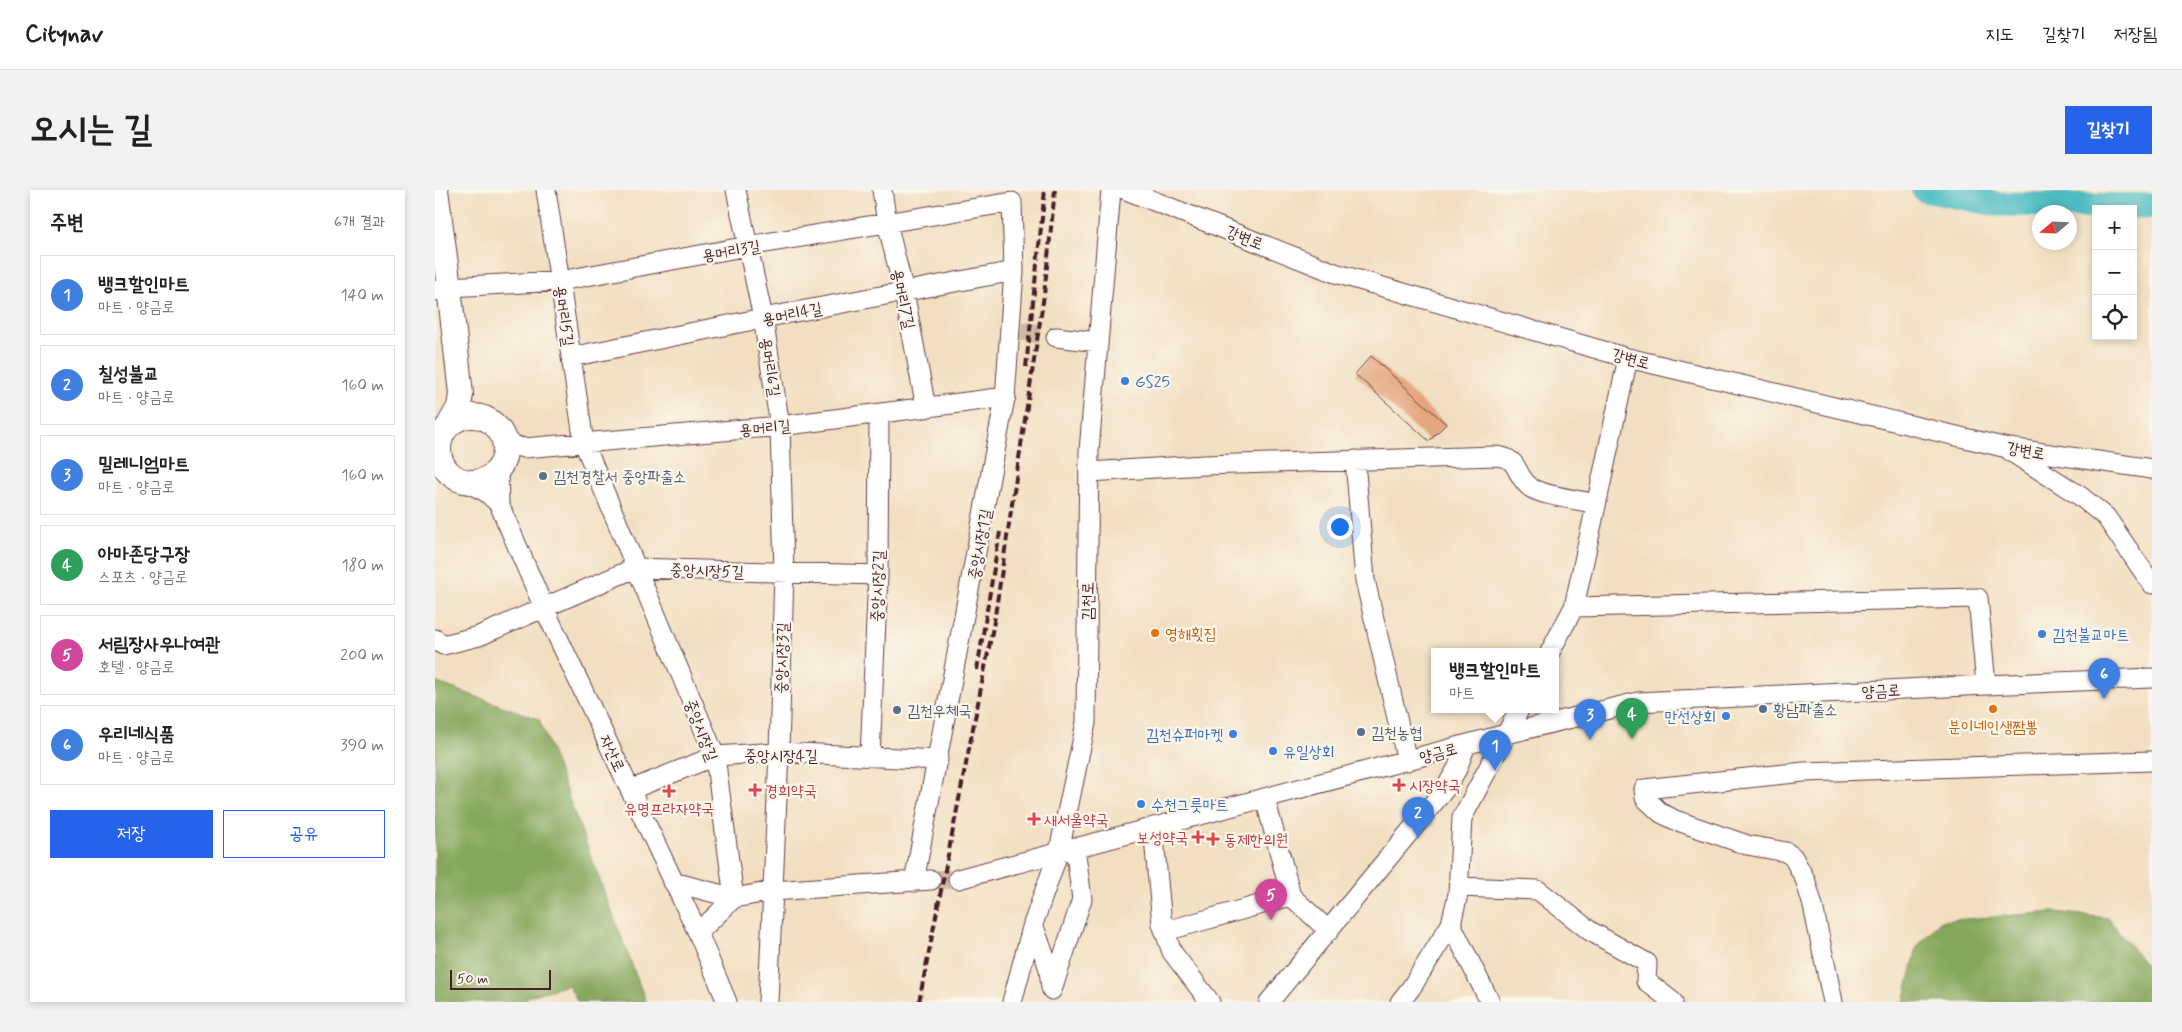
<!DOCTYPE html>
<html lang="ko">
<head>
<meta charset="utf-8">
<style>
  body { margin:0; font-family:Mynerve,"Poor Story",sans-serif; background:#f2f2f2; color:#202124 }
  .controls { position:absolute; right:15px; top:15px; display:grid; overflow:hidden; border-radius:0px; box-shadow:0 2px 8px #0003 }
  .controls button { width:45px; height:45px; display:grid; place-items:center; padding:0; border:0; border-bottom:1px solid #e0e0e0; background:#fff; color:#202124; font:25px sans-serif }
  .compass { position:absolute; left:1597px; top:15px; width:45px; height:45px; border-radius:50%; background:#fff; box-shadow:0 2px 8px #0003; rotate:251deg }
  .scale { position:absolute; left:15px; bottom:12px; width:101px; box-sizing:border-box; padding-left:5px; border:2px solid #4a1f2b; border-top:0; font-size:14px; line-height:18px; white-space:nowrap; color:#4a1f2b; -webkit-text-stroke:4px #fbf7ec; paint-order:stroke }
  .you { position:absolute; left:904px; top:336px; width:18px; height:18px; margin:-12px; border:4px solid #fff; border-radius:50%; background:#1a73e8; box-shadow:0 0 0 8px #1a73e833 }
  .badge { display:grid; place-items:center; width:32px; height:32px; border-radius:50%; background:#2563eb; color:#fff; font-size:16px; font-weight:700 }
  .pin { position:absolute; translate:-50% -41px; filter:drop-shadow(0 1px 2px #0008) }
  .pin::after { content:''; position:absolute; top:26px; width:18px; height:15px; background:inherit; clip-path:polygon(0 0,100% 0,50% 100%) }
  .popup { position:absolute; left:996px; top:458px; width:128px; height:65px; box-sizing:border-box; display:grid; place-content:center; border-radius:0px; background:#fff; filter:drop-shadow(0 1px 4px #0005); font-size:16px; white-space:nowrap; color:#757577 }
  .popup b { font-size:19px; color:#202124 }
  .popup::after { content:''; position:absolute; left:50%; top:100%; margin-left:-10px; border:10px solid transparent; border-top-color:#fff }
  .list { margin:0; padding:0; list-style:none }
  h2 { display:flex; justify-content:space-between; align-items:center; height:65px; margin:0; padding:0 20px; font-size:21px }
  h2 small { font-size:16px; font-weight:400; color:#757577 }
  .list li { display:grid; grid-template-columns:32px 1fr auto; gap:15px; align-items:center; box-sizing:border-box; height:80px; margin:0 10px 10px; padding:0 10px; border:1px solid #e0e0e0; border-radius:0px }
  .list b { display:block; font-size:19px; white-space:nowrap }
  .list p { margin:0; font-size:16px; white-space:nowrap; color:#757577 }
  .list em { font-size:16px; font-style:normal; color:#757577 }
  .actions { display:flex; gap:10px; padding:15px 20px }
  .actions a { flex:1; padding:11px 0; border:1px solid #2563eb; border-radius:0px; text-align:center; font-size:18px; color:#2563eb }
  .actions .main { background:#2563eb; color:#fff }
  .icon { flex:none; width:28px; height:28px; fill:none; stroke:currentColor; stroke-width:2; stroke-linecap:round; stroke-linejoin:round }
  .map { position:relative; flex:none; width:1717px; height:812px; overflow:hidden; border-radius:0px }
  header { display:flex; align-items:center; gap:30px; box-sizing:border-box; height:70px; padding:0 25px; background:#fff; border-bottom:1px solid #e0e0e0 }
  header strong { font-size:24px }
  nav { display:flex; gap:28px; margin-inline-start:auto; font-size:18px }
  .intro { display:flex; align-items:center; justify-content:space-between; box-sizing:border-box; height:120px; padding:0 30px }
  h1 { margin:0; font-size:35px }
  .button { padding:12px 22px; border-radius:0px; background:#2563eb; color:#fff; font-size:18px; font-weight:700 }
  main { display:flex; gap:30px; padding:0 30px }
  aside { flex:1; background:#fff; border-radius:0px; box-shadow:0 2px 8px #0003 }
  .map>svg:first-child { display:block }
  .forest { fill:#85a75c; stroke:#686344 }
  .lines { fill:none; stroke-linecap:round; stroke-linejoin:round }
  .river { stroke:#4dbcc2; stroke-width:25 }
  .building { fill:#e4a67e }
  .minor-tunnel { stroke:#d0b9a3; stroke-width:19; stroke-dasharray:19 9; stroke-linecap:butt }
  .minor-casing { stroke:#633c42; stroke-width:21 }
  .major-casing { stroke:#633c42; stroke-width:26 }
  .minor { stroke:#fff; stroke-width:19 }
  .major { stroke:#fff; stroke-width:24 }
  .rail { stroke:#4a1f2b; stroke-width:4; stroke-dasharray:8 4; stroke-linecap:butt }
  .shop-dot { fill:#3f7fe0; stroke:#fbf7ec; stroke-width:2 }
  .service-dot { fill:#5c6f8a; stroke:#fbf7ec; stroke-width:2 }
  .food-dot { fill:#e8710a; stroke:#fbf7ec; stroke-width:2 }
  .health-dot { fill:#e0444e; stroke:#fbf7ec; stroke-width:2 }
  .labels { text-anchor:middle; stroke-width:4.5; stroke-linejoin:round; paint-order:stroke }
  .street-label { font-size:16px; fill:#4a1f2b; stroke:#fbf7ec }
  .shop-label { font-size:16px; fill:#366cbe; stroke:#fbf7ec; text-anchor:start }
  .service-label { font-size:16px; fill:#4e5e75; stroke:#fbf7ec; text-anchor:start }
  .food-label { font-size:16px; fill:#c56008; stroke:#fbf7ec; text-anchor:start }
  .health-label { font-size:16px; fill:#be3a42; stroke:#fbf7ec; text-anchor:start }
</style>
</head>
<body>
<header>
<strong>Citynav</strong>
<nav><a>지도</a><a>길찾기</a><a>저장됨</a></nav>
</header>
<div class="intro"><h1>오시는 길</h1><a class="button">길찾기</a></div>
<main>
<aside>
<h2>주변<small>6개 결과</small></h2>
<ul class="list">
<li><span class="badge" style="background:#3f7fe0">1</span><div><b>뱅크할인마트</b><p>마트 · 양금로</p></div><em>140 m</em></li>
<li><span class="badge" style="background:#3f7fe0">2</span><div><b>칠성불교</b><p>마트 · 양금로</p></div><em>160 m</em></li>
<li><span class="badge" style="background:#3f7fe0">3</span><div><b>밀레니엄마트</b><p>마트 · 양금로</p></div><em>160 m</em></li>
<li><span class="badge" style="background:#2e9e5b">4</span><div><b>아마존당구장</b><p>스포츠 · 양금로</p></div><em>180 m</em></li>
<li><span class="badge" style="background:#d1479c">5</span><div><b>서림장사우나여관</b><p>호텔 · 양금로</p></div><em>200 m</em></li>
<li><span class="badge" style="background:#3f7fe0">6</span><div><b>우리네식품</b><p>마트 · 양금로</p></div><em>390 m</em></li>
</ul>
<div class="actions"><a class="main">저장</a><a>공유</a></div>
</aside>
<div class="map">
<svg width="1717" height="812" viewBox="0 0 1717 812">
  <rect width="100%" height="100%" fill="#fbf7ec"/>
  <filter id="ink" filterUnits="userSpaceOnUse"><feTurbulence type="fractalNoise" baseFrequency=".02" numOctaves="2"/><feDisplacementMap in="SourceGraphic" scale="10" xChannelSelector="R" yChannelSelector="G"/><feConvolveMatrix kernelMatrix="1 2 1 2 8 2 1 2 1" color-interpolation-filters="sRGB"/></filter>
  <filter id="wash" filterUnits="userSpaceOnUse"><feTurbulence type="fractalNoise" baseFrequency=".0096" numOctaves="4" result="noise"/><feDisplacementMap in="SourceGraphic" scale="20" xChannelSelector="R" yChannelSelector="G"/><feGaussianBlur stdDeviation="1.12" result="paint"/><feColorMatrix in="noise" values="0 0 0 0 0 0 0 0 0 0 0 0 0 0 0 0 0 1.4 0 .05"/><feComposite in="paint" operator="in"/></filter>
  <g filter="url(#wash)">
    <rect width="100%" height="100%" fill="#f2dfc1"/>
    <!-- forest -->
    <path class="forest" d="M 0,492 L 104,529 L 211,812 L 143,812 L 133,795 L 91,807 L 92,812 L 0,812 Z
      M 1619,722 L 1673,728 L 1717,783 L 1717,812 L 1469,812 L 1482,757 L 1505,731 Z"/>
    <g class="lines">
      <!-- river -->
      <path class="river" d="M 1489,0 L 1562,14 L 1717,16"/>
    </g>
    <g id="blocks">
      <!-- building -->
      <path class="building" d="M 936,166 L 1011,234 L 994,251 L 920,184 Z"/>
    </g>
  </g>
  <g filter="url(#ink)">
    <use href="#blocks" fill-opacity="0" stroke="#633c42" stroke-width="1"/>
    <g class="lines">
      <!-- minor-tunnel -->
      <path class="minor-tunnel" d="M 586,141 L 621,147
        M 496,690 L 523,689"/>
      <defs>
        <path id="minor" d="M 111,0 L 149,253 L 280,566 L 299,708
          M 301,0 L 328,128 L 345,236 L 349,382 L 344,562 L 333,812
          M 447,0 L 452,33 L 469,102 L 491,218
          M 691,0 L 900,83 L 1193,168 L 1568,257 L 1717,279
          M 0,101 L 14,97 L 125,91 L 313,56 L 577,12 L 579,81 L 570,208 L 479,692
          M 621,147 L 663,152
          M 136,167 L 328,128 L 579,81
          M 68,248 L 81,256 L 89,258 L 345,236 L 571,207
          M 1575,261 L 1645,306 L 1671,327 L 1717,394
          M 920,270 L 930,390 L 972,571
          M 63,280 L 64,314 L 109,418 L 263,743 L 292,812
          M 654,282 L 769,275 L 1061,266 C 1086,268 1079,286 1096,298 C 1109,306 1146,310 1161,314
          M 33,293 L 51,302 L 64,314
          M 1139,417 L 1543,408 L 1551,495
          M 0,449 L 8,455 L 44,446 L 200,378 L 443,385
          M 1115,462 L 1139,417 L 1193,168
          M 435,567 L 443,385 L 444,225
          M 195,600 L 280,566 L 344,562 L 503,570
          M 830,608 L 856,706 L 894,741
          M 718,637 L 727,734 L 737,762 L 775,812
          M 523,689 L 1071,544 L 1203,512 L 1551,495 L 1717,488
          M 238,692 L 299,708 L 338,701 L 496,690
          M 1024,697 L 1103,700 L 1155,741 L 1212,773 L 1211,791 L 1238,812
          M 598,734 L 614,779 L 616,798
          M 727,734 L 738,739 L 856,706
          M 1016,734 L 1055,812
          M 263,743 L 299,708
          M 617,800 L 647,709 L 640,657
          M 577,812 L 598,734 L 624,661 L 651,533 L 654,261 L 676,0
          M 834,812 L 1010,599 L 1022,579 L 1031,555
          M 965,812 L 976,798 L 1016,734 L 1023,704 L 1027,628 L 1084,520
          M 1398,812 L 1378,716 L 1370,689 L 1358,667 L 1351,662 L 1312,655 L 1240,630 L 1226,623 L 1210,608 L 1209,599 L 1369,582 L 1717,571"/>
        <path id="major" d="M 1,0 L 14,97 L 26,204 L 24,217 L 15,233
          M4 259a33 33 0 1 1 66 0a33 33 0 1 1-66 0Z"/>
      </defs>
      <!-- minor casing -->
      <use href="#minor" class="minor-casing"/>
      <!-- major casing -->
      <use href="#major" class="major-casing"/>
      <!-- minor -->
      <use href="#minor" class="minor"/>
      <!-- major -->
      <use href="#major" class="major"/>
      <!-- rail -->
      <path class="rail" d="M 591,177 L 610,0
        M 542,480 L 565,342
        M 484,812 L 559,432 L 609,105 L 620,0"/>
    </g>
  </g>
  <!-- markers -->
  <g class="shop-dot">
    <circle cx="690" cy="191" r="5"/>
    <circle cx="1607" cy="444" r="5"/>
    <circle cx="1291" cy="526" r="5"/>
    <circle cx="798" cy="544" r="5"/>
    <circle cx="838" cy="561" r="5"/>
    <circle cx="706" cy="614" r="5"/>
  </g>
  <g class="service-dot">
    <circle cx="108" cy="286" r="5"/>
    <circle cx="1328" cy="519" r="5"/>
    <circle cx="462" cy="520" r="5"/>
    <circle cx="926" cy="542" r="5"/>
  </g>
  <g class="food-dot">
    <circle cx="720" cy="443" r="5"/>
    <circle cx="1558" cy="519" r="5"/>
  </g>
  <g class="health-dot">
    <path d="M961.5 587.5h5v5h5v5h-5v5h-5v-5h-5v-5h5z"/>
    <path d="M317.5 592.5h5v5h5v5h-5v5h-5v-5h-5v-5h5z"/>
    <path d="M231.5 593.5h5v5h5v5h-5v5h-5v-5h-5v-5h5z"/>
    <path d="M596.5 621.5h5v5h5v5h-5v5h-5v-5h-5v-5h5z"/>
    <path d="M760.5 639.5h5v5h5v5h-5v5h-5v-5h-5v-5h5z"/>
    <path d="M775.5 641.5h5v5h5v5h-5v5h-5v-5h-5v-5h5z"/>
  </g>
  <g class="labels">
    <!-- street labels -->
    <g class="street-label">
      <text transform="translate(810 47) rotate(22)" y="6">강변로</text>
      <text transform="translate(296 60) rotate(-10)" y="6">용머리3길</text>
      <text transform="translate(469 109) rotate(78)" y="6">용머리7길</text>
      <text transform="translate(357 123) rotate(-11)" y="6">용머리4길</text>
      <text transform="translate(130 126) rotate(82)" y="6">용머리5길</text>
      <text transform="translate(1196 168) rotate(15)" y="6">강변로</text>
      <text transform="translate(336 177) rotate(81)" y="6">용머리6길</text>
      <text transform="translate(330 237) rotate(-5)" y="6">용머리길</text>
      <text transform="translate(1591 260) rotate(10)" y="6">강변로</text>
      <text transform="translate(544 354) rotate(-80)" y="6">중앙시장1길</text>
      <text transform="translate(272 380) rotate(2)" y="6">중앙시장5길</text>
      <text transform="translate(442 396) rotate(-88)" y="6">중앙시장2길</text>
      <text transform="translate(652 411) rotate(-89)" y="6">김천로</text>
      <text transform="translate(346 468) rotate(-88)" y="6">중앙시장3길</text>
      <text transform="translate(1446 500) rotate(-3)" y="6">양금로</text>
      <text transform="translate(267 540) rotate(69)" y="6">중앙시장길</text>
      <text transform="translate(1003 562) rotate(-15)" y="6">양금로</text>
      <text transform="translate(178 563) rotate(65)" y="6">자산로</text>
      <text x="346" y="571">중앙시장4길</text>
    </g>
    <!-- shop labels -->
    <g class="shop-label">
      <text x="700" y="197">GS25</text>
      <text x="1617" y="450">김천불교마트</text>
      <text x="1281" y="532" text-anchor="end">만선상회</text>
      <text x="788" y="550" text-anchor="end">김천슈퍼마켓</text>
      <text x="848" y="567">유일상회</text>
      <text x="716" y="620">수천그릇마트</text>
    </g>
    <!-- service labels -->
    <g class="service-label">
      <text x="118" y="292">김천경찰서 중앙파출소</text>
      <text x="1338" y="525">황남파출소</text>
      <text x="472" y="526">김천우체국</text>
      <text x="936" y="548">김천농협</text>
    </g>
    <!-- food labels -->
    <g class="food-label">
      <text x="730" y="449">영해횟집</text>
      <text x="1558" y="542" text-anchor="middle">분이네인생짬뽕</text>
    </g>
    <!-- health labels -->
    <g class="health-label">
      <text x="974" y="601">시장약국</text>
      <text x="330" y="606">경희약국</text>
      <text x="234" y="624" text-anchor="middle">유명프라자약국</text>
      <text x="609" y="635">새서울약국</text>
      <text x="753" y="653" text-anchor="end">보성약국</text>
      <text x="789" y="655">동제한의원</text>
    </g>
  </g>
</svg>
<div class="controls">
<button>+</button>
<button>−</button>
<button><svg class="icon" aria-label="locate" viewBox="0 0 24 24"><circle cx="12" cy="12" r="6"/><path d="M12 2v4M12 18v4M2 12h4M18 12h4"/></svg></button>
</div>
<svg class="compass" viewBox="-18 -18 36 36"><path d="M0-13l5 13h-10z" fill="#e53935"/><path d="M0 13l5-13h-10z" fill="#757577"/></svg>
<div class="scale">50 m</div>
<div class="you"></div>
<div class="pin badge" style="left:1060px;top:581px;background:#3f7fe0">1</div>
<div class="popup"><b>뱅크할인마트</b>마트</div>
<div class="pin badge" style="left:983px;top:648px;background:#3f7fe0">2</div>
<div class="pin badge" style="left:1155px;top:550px;background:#3f7fe0">3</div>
<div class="pin badge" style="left:1197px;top:549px;background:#2e9e5b">4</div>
<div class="pin badge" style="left:836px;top:730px;background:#d1479c">5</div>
<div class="pin badge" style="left:1669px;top:509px;background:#3f7fe0">6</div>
</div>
</main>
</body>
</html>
